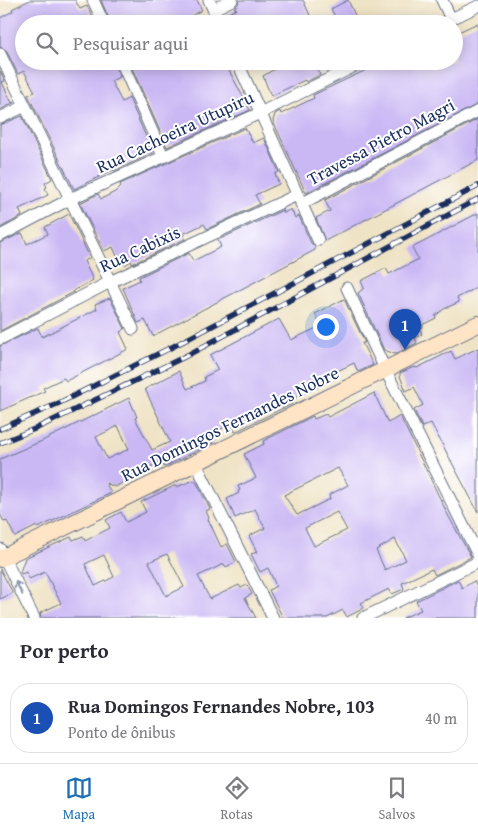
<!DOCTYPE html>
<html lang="pt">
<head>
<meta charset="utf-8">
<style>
  body { margin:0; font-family:"Gentium Book Plus",serif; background:#f7f7f7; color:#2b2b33 }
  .you { position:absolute; left:325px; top:326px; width:18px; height:18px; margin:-12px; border:4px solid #fff; border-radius:50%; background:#1a73e8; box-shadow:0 0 0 8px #1a73e833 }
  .badge { display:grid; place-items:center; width:32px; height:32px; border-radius:50%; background:#1f6fb2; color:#fff; font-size:16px; font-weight:700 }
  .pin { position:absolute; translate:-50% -41px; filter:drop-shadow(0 1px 2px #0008) }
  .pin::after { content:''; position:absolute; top:26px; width:18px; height:15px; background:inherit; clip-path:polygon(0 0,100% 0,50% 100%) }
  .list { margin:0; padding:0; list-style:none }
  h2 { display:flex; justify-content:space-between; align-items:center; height:65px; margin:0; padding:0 20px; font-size:21px }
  h2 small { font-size:16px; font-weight:400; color:#7c7c81 }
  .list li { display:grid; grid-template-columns:32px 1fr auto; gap:15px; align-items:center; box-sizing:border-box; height:70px; margin:0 10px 10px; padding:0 10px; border:1px solid #e1e1e2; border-radius:20px }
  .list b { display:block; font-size:19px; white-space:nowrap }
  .list p { margin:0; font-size:16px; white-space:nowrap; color:#7c7c81 }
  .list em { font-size:16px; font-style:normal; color:#7c7c81 }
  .icon { flex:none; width:28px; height:28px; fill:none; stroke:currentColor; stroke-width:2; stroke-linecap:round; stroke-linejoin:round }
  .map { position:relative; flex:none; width:478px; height:618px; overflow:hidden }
  .search { position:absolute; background:#fff; box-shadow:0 2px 12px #0003; left:15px; right:15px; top:15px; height:55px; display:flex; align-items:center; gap:12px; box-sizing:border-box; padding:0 18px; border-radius:28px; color:#7c7c81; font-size:19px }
  .sheet { height:145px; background:#fff }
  nav { display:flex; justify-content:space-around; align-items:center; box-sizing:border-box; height:70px; border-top:1px solid #e1e1e2; background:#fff; font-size:14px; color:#7c7c81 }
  nav a { display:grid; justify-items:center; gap:2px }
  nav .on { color:#1f6fb2 }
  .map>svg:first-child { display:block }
  .building { fill:#cab8f4; fill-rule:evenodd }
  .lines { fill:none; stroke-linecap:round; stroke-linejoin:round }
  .street-casing { stroke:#656e82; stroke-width:13 }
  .secondary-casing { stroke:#656e82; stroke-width:18 }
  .street { stroke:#fff; stroke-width:11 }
  .secondary { stroke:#ffe4c6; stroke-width:16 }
  .rail-casing { stroke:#1b2f5e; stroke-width:5.5 }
  .rail { stroke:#fff; stroke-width:4; stroke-dasharray:11; stroke-linecap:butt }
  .oneway { stroke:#8d97ae }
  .labels { text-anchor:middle; stroke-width:4; stroke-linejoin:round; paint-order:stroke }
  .street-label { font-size:18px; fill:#1b2f5e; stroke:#fff }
</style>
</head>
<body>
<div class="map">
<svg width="478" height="618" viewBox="0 0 478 618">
  <rect width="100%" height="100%" fill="#fff"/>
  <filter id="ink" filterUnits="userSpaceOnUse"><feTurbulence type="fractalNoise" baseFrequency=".02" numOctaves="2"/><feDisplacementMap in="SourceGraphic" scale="10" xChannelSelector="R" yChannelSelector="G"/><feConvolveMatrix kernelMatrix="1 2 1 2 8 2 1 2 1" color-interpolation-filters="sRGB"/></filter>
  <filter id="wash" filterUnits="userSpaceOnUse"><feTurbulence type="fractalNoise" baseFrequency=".0096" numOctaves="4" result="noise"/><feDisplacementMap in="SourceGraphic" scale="20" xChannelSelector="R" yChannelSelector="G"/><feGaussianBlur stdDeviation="1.12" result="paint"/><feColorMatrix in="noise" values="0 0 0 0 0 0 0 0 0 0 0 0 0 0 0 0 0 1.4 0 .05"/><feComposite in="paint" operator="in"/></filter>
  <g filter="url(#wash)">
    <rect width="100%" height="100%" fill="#efe3c5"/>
    <g id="blocks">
      <!-- building -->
      <path class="building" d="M 30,0 L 75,0 L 80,9 L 87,6 L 96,24 L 24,24 L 24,61 L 114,61 L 120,77 L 111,81 L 122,102 L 129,98 L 153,153 L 114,171 L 113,170 L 74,189 L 28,95 L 35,92 L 24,71 L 18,74 L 6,50 L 0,47 L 0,18 L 13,11 L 12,9 Z
        M 101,0 L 197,0 L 202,10 L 191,16 L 195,24 L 111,24 Z
        M 239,0 L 303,0 L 314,24 L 228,24 L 224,15 L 237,9 L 234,8 L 238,4 Z
        M 348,0 L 359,24 L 339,24 L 331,9 Z
        M 478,23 L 478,104 L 306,193 L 273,121 L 275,114 L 280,111 L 281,114 L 314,98 L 313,95 L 379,64 L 381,69 L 398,61 L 454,61 L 454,34 Z
        M 129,61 L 224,61 L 250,110 L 167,147 Z
        M 275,61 L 313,61 L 320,75 L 306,82 L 305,80 L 271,96 L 263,76 L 278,67 Z
        M 0,71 L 5,81 L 2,82 L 12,103 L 15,102 L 0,110 Z
        M 22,116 L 52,179 L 45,183 L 47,187 L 45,188 L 48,195 L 19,209 L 22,216 L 0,228 L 0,125 Z
        M 478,119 L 478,160 L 325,241 L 316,218 L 330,211 L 325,200 Z
        M 245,128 L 253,143 L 264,138 L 279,172 L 275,174 L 279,184 L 255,195 L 260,204 L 207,229 L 204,224 L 183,234 L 185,239 L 132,264 L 131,261 L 125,265 L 123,262 L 120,263 L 113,247 L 104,251 L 80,203 L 98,194 L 101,199 L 115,192 L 121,186 L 120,184 Z
        M 291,209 L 295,218 L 299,216 L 311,243 L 315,247 L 315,250 L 153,336 L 145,320 L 138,323 L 123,288 L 140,280 L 139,277 L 189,253 L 193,261 L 221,247 L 218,240 L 283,210 L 284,213 Z
        M 478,213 L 478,287 L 457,298 L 459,302 L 444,309 L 435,316 L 436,318 L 422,325 L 423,327 L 420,329 L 422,334 L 415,338 L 417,343 L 395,354 L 384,350 L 358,293 L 364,288 L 361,281 L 386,268 L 389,274 L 417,260 L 418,258 L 412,248 Z
        M 69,214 L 90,258 L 84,261 L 93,280 L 73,291 L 74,292 L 0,331 L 0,243 L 22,233 L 27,244 L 48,234 L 45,227 Z
        M 110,298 L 125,329 L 120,332 L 128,349 L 66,381 L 64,378 L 43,388 L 45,391 L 0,411 L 0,346 L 38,328 L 42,337 L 97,309 L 95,304 Z
        M 344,299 L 365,343 L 362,343 L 373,365 L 358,372 L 354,363 L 327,376 L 330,381 L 290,400 L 292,404 L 279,410 L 235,432 L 231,424 L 209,435 L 213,443 L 164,467 L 161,461 L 115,487 L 106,483 L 111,493 L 38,528 L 37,526 L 15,537 L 7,521 L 4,522 L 0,514 L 0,459 L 42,441 L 129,398 L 137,417 L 135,418 L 152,450 L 170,442 L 145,389 L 179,371 L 187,389 L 205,381 L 204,377 L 218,370 L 210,355 L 279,319 L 291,340 L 321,326 L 315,314 ZM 118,426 L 129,449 L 107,459 L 96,437 Z
        M 478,348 L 478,512 L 431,423 L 422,427 L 414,410 L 423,405 L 414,387 L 406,391 L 400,376 L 400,373 L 414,367 L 417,368 L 451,351 L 455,359 Z
        M 374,393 L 388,423 L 400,416 L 448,515 L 471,557 L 435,575 L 432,569 L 402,583 L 404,589 L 392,594 L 389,589 L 361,603 L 364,608 L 347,617 L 343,610 L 327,618 L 283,618 L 269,590 L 276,586 L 268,568 L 260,572 L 251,554 L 257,552 L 249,536 L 265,528 L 255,509 L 235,518 L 227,499 L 239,493 L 238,491 L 240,490 L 238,486 L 256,478 L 244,454 L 264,444 L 263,441 L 313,416 L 314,419 L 326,414 L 328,417 ZM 338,468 L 348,485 L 329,495 L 330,499 L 297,515 L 284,495 ZM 337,512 L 347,530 L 314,546 L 305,528 ZM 395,539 L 406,560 L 385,570 L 376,550 Z
        M 193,480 L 197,483 L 210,509 L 206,511 L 209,518 L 208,519 L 221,547 L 227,544 L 236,562 L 226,567 L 224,564 L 198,576 L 210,599 L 239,585 L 241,588 L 247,585 L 252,594 L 245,598 L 256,618 L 41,618 L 40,613 L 61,603 L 45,572 L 29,579 L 26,572 L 21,574 L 20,572 L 25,558 L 71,537 L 73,540 L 83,536 L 85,541 L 110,528 L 106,520 L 121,512 L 126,522 L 146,512 L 141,502 L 176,485 L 177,487 ZM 167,554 L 184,587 L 166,596 L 149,562 ZM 104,555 L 114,577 L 95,586 L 85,564 Z
        M 0,569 L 13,593 L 0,599 Z
        M 458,580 L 462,588 L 474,581 L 478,589 L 478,618 L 403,618 L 421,610 L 416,601 Z"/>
    </g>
  </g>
  <g filter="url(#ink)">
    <use href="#blocks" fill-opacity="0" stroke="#656e82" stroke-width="1"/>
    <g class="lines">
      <defs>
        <path id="street" d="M 93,0 L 104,24
          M 209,0 L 220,24
          M 442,0 L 451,19
          M 214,9 L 232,0
          M 441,24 L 478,6
          M 0,54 L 133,329
          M 121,61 L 163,156
          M 237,61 L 318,240
          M 0,118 L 25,106
          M 301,204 L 478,111
          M 0,236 L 70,199 L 260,113 L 365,61
          M 347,288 L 385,369 L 478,555
          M 0,339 L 110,282 L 297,195
          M 196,464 L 273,618
          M 0,549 L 34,618
          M 363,618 L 478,562"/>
        <path id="secondary" d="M 0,559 L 478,324"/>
      </defs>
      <!-- street casing -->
      <use href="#street" class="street-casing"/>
      <!-- secondary casing -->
      <use href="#secondary" class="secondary-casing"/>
      <!-- street -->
      <use href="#street" class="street"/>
      <!-- secondary -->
      <use href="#secondary" class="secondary"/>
      <defs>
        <path id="rail" d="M 0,429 L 57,404 L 174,346 L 478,186
          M 0,443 L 37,428 L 182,358 L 478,199"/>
      </defs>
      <!-- rail casing -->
      <use href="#rail" class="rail-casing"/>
      <!-- rail -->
      <use href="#rail" class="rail"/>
    </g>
    <!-- one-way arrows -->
    <defs><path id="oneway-shaft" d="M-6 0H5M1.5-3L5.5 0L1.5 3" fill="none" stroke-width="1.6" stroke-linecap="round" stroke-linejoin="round" transform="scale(1.25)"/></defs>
    <use class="oneway" href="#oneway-shaft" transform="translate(19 588) rotate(-117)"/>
  </g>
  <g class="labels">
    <!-- street labels -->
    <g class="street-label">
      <text transform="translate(175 132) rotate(-25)" y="6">Rua Cachoeira Utupiru</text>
      <text transform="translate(381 142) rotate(-28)" y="6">Travessa Pietro Magri</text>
      <text transform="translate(140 249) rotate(-25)" y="6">Rua Cabixis</text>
      <text transform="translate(230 424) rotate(-26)" y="6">Rua Domingos Fernandes Nobre</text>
    </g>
  </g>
</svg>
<div class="you"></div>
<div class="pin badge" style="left:405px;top:350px;background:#1a4fb4">1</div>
<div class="search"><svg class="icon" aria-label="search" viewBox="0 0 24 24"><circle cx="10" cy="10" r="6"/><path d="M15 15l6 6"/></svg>Pesquisar aqui</div>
</div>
<section class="sheet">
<h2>Por perto<small></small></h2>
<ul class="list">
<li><span class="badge" style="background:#1a4fb4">1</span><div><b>Rua Domingos Fernandes Nobre, 103</b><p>Ponto de ônibus</p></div><em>40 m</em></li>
</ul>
</section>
<nav>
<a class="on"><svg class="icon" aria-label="map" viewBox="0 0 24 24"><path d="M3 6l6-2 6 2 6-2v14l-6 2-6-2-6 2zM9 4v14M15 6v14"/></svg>Mapa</a>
<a><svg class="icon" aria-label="directions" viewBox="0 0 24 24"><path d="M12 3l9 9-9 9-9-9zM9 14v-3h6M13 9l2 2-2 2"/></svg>Rotas</a>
<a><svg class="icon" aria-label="saved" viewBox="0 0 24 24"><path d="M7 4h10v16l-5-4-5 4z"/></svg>Salvos</a>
</nav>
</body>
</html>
